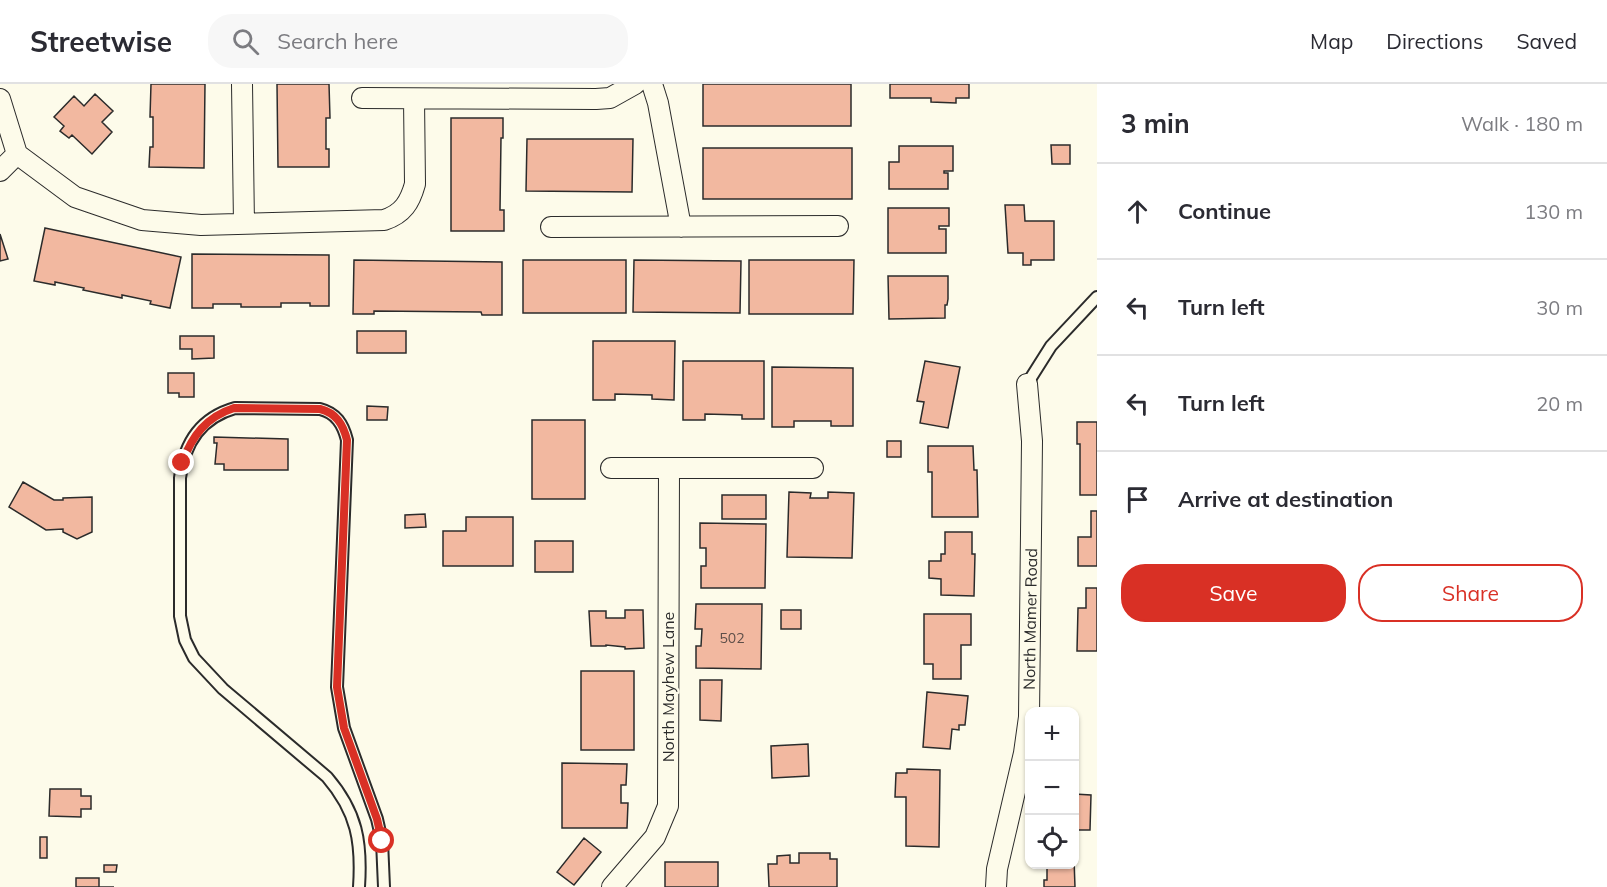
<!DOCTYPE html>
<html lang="en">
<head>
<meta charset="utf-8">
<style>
  body { margin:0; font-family:Mulish,sans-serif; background:#f7f7f7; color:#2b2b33 }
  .controls { position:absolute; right:18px; bottom:18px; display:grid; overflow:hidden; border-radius:12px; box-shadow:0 2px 4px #0004 }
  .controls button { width:54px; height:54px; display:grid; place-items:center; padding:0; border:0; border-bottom:2px solid #e1e1e2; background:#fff; color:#2b2b33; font:30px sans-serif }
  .stop { position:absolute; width:18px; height:18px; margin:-14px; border:4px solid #d93025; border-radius:50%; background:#fff }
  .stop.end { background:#d93025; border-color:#fff; box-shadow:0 2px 6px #0008 }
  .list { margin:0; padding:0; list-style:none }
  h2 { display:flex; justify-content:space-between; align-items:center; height:78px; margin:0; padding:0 24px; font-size:26px }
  h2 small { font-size:20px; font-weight:400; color:#7c7c81 }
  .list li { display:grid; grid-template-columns:39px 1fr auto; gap:18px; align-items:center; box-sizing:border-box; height:96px; padding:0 24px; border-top:2px solid #e1e1e2 }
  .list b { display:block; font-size:22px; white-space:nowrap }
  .list em { font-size:20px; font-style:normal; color:#7c7c81 }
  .actions { display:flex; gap:12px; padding:18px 24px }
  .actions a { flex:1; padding:14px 0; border:2px solid #d93025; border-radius:24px; text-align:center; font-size:21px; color:#d93025 }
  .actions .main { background:#d93025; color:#fff }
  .icon { flex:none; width:33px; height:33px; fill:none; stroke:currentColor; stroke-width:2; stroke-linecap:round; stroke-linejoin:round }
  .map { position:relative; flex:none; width:1097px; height:803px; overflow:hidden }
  header { display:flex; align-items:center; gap:36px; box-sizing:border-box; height:84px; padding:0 30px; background:#fff; border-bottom:2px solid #e1e1e2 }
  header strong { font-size:28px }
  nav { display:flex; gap:33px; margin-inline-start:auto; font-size:21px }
  .search { width:420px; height:54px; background:#f7f7f7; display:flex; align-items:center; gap:15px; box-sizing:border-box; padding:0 21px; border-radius:24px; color:#7c7c81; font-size:22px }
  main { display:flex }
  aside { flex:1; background:#fff }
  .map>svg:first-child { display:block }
  .building { fill:#f2b8a0; stroke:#2b2b2b; stroke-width:1.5 }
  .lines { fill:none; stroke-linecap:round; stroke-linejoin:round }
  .lane-casing { stroke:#2b2b2b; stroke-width:14 }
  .street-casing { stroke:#2b2b2b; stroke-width:22 }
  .lane { stroke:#fdfbea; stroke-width:10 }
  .street { stroke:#fdfbea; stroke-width:20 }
  .route { stroke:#d93025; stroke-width:8 }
  .labels { text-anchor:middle; stroke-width:4.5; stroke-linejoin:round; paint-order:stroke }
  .number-label { font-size:14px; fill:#5d4e48 }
  .street-label { font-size:16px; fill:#2b2b2b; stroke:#fdfbea }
</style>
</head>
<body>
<header>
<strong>Streetwise</strong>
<div class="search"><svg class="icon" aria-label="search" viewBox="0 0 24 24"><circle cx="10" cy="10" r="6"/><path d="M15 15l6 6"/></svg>Search here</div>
<nav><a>Map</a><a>Directions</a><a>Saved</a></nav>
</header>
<main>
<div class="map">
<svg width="1097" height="803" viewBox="0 0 1097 803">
  <rect width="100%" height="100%" fill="#fdfbea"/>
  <!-- building -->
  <path class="building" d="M 151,0 L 205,0 L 204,84 L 149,83 L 150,63 L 153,63 L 153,33 L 150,33 Z
    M 277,0 L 329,0 L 330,34 L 326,34 L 326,65 L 329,65 L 329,83 L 278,83 Z
    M 703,0 L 851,0 L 851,42 L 703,42 Z
    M 890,0 L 969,0 L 969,14 L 956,14 L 956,19 L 931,18 L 931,14 L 890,14 Z
    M 95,10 L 113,27 L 102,38 L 112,48 L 92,70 L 72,51 L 69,54 L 60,47 L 64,42 L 54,33 L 74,12 L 84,22 Z
    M 451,34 L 503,34 L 503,54 L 501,54 L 500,126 L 504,126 L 504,147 L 451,147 Z
    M 527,55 L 633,55 L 632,108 L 526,107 Z
    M 1051,61 L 1070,61 L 1070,80 L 1052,80 Z
    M 899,62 L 953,62 L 953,87 L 944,87 L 944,89 L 948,89 L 948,105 L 889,105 L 889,78 L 899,78 Z
    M 703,64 L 852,64 L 852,115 L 703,115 Z
    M 1005,121 L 1024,121 L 1025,137 L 1054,137 L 1054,176 L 1031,176 L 1031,181 L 1023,181 L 1023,169 L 1008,169 Z
    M 888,124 L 949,124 L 949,142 L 939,142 L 939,145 L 946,145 L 946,169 L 888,169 Z
    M 45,144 L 181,173 L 170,224 L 150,220 L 151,217 L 122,211 L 122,214 L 83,206 L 84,204 L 55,198 L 55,201 L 34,197 Z
    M 0,150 L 8,175 L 0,177 Z
    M 192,170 L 329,171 L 329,222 L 310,222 L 310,219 L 281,219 L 281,223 L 241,223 L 241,220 L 213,220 L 213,224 L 192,224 Z
    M 354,176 L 502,178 L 502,231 L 482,231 L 481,228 L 374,227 L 374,230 L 353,230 Z
    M 523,176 L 626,176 L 626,229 L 523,229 Z
    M 634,176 L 741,177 L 740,229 L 633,228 Z
    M 749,176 L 854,176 L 853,230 L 749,230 Z
    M 888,192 L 948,192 L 948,215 L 947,221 L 945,221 L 945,234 L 889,235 Z
    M 357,247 L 406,247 L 406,269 L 357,269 Z
    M 180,252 L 214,252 L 214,274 L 192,275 L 192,265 L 180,265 Z
    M 593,257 L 675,257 L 674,316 L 652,315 L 652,311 L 615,310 L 615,316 L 593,316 Z
    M 683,277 L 764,277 L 764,335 L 742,335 L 742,331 L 705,330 L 705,336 L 683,336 Z
    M 925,277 L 960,283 L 948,344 L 920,339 L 924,318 L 917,317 Z
    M 772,283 L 853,284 L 853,342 L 831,342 L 831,337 L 794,337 L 794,343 L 772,343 Z
    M 168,289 L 194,289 L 194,313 L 179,313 L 179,309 L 168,309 Z
    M 367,322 L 388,323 L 387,336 L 367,336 Z
    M 532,336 L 585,336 L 585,415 L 532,415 Z
    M 1077,338 L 1097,338 L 1097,411 L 1080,411 L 1080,360 L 1077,360 Z
    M 214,353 L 288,355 L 288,386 L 224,386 L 224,380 L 215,380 L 217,359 L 214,359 Z
    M 887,357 L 901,357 L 901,373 L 887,373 Z
    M 928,362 L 973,362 L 974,386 L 977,386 L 978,433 L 932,433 L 932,388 L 928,388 Z
    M 23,398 L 54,416 L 63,416 L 63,414 L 92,413 L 92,448 L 77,455 L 63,448 L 63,445 L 46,446 L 9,423 Z
    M 789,408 L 811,409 L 810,414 L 828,414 L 828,408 L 854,409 L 852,474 L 787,473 Z
    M 722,411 L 766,411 L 766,435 L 722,435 Z
    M 1091,427 L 1097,427 L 1097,482 L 1078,482 L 1078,453 L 1091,453 Z
    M 425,430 L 426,443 L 405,444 L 405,431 Z
    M 466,433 L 513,433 L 513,482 L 443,482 L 443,447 L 466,447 Z
    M 700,439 L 766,440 L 765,504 L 701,504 L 701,482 L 706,482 L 706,464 L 700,464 Z
    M 945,448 L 972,448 L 972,470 L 975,470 L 974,512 L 941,511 L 941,495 L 929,494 L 929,477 L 941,477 L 941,470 L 945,470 Z
    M 535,457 L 573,457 L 573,488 L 535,488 Z
    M 1086,504 L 1097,504 L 1097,567 L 1077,567 L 1078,524 L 1086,524 Z
    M 696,520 L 762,520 L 761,585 L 696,584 L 696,562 L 701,562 L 702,545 L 695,545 Z
    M 625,526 L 643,526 L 644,564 L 625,565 L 625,563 L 606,561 L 606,562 L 591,562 L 589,527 L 606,527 L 606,534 L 625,534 Z
    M 781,526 L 801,526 L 801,545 L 781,545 Z
    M 924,530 L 971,530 L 971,561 L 961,561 L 961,595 L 933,595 L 933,580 L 924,580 Z
    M 581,587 L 634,587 L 634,666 L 581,666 Z
    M 700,596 L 722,596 L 721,637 L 700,636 Z
    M 927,608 L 968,612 L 965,641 L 959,641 L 959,646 L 952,645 L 950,665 L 923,663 Z
    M 808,660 L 809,692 L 772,694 L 771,662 Z
    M 562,679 L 627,680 L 626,701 L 621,701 L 621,719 L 628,719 L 627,744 L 562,744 Z
    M 907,685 L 940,686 L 939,763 L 906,762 L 906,713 L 895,713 L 896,689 L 907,689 Z
    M 50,705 L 81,705 L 81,712 L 91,712 L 91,725 L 81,725 L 81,733 L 49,732 Z
    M 1074,710 L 1091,711 L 1090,746 L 1074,746 Z
    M 40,753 L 47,753 L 47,774 L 40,774 Z
    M 584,754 L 601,768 L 574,801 L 557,788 Z
    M 799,769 L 830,769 L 830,775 L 837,775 L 837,803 L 769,803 L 768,780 L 777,780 L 777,772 L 790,771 L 790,779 L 799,779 Z
    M 1074,775 L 1075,803 L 1044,803 L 1044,796 L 1047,796 L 1047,780 L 1074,780 Z
    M 665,778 L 718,778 L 718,803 L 665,803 Z
    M 104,781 L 117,781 L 116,788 L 104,788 Z
    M 76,794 L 99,794 L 99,803 L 114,803 L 76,803 Z"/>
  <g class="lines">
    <defs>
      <path id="lane" d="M 1027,300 L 1051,262 L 1097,213
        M 359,803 C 362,758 357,728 327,693 L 223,605 L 194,574 L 185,556 L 180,532 L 180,394 C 184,360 200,334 235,324 L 320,325 C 336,329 343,340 347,356 L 337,603 L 344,644 L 377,735 L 382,757 L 384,803"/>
      <path id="street" d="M 242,0 L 244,140
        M 652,0 L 658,19 L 681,143
        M 362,14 L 596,15 L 610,14 L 635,0
        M 0,15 L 17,70 L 75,113 L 142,136 L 201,141 L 384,136 C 403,130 410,118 415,100 L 414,15
        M 0,87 L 17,70
        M 551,143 L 838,142
        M 611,384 L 813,384
        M 612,803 L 655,753 L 668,722 L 669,385
        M 996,803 L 997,785 L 1024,669 L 1029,633 L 1032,357 L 1027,300"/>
    </defs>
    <!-- lane casing -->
    <use href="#lane" class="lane-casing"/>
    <!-- street casing -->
    <use href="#street" class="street-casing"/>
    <!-- lane -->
    <use href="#lane" class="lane"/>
    <!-- street -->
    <use href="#street" class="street"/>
  </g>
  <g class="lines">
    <!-- route -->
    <path class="route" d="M 182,379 C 192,352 206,333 234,324 L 320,325 C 336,329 343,340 347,356 L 337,603 L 344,644 L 377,735 L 382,757"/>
  </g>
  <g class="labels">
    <!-- number labels -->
    <g class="number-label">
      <text x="732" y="559">502</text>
    </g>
    <!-- street labels -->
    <g class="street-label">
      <text transform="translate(1030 535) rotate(-89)" y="6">North Mamer Road</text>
      <text transform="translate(668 603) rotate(-90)" y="6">North Mayhew Lane</text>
    </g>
  </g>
</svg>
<div class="controls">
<button>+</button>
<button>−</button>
<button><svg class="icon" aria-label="locate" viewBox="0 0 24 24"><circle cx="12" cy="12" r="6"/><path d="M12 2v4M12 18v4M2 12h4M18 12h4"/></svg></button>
</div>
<div class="stop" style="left:382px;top:757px"></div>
<div class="stop end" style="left:182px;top:379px"></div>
</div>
<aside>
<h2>3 min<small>Walk · 180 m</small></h2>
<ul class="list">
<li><svg class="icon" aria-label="ahead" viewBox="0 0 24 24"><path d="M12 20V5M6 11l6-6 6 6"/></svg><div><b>Continue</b></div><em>130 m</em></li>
<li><svg class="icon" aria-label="left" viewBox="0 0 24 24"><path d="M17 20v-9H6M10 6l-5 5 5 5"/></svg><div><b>Turn left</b></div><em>30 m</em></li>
<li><svg class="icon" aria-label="left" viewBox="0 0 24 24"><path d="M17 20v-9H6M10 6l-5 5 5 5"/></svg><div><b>Turn left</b></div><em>20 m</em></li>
<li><svg class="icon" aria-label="arrive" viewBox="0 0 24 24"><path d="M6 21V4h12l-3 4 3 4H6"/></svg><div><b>Arrive at destination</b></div></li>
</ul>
<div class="actions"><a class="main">Save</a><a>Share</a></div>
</aside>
</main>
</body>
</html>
